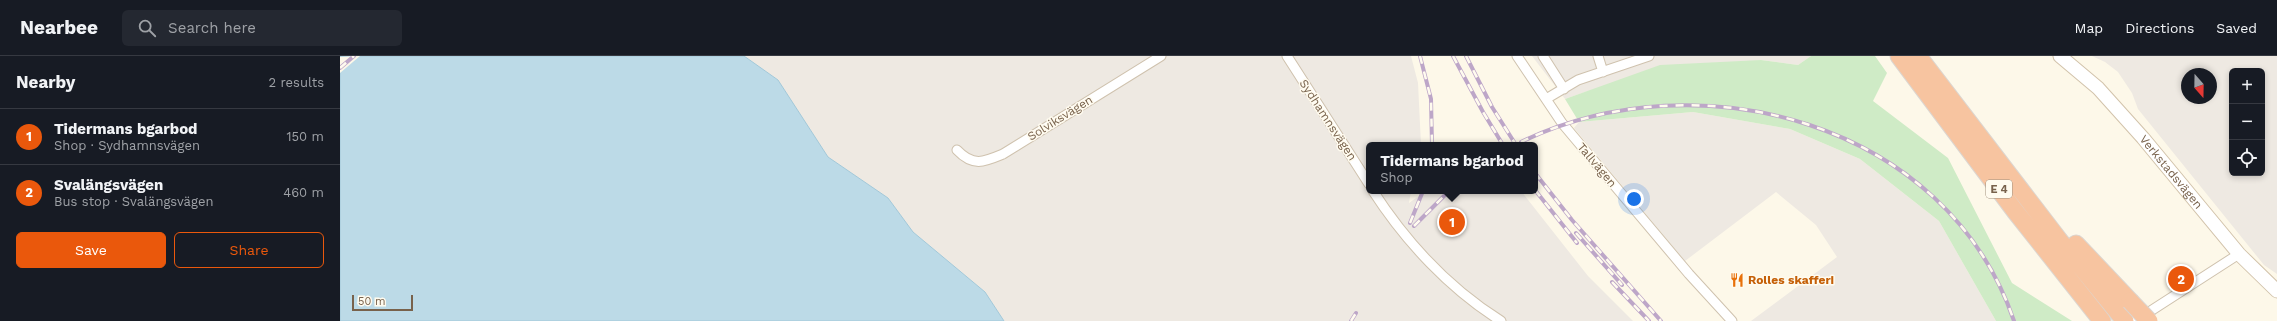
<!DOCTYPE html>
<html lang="en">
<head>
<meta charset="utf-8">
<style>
  body { margin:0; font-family:"Work Sans",sans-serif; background:#242831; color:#f1f3f6 }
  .controls { position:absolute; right:12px; top:12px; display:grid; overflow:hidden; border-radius:6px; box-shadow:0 2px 6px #0003 }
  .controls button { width:36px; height:36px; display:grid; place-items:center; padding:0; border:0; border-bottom:1px solid #363941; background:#171b24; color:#f1f3f6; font:20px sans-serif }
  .compass { position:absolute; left:1841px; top:12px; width:36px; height:36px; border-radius:50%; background:#171b24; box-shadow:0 2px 6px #0003; rotate:160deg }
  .scale { position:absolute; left:12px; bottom:10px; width:61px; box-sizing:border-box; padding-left:4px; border:2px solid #78624c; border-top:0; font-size:11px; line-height:14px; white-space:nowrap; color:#78624c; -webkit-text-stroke:3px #fffbef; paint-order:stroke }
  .you { position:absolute; left:1294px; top:143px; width:14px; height:14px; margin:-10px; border:3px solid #fff; border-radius:50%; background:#1a73e8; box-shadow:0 0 0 6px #1a73e833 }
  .badge { display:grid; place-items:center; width:26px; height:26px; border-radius:50%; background:#ea580c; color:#fff; font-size:13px; font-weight:700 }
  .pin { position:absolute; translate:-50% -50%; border:2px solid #fff; box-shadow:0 1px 4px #0006 }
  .popup { position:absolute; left:1026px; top:86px; width:172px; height:52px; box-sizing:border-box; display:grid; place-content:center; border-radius:6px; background:#171b24; filter:drop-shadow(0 1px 3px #0005); font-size:13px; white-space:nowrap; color:#9ea1a6 }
  .popup b { font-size:15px; color:#f1f3f6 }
  .popup::after { content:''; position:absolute; left:50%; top:100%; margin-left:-8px; border:8px solid transparent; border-top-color:#171b24 }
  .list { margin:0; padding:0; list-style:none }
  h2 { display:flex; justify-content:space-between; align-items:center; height:52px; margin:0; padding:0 16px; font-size:17px }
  h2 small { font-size:13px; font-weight:400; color:#9ea1a6 }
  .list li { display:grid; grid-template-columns:26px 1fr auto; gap:12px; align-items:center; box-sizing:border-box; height:56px; padding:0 16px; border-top:1px solid #363941 }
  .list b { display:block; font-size:15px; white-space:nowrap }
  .list p { margin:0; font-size:13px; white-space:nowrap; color:#9ea1a6 }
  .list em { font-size:13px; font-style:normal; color:#9ea1a6 }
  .actions { display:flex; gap:8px; padding:12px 16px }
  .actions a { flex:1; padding:9px 0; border:1px solid #ea580c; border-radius:6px; text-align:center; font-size:14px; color:#ea580c }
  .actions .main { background:#ea580c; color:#fff }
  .icon { flex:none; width:22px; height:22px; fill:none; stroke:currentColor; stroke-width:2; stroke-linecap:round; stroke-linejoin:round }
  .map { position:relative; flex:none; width:1937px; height:265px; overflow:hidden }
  header { display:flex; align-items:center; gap:24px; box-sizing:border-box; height:56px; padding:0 20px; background:#171b24; border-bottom:1px solid #363941 }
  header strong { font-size:19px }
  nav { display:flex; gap:22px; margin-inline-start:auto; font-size:14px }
  .search { width:280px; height:36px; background:#242831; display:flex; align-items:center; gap:10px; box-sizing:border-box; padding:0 14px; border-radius:6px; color:#9ea1a6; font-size:15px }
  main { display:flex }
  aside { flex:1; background:#171b24 }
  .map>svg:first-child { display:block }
  .industrial { fill:#eee9e2; fill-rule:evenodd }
  .green { fill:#cfebc6 }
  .water { fill:#bcdae7; stroke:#a2c8d9 }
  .pier { fill:#fdf8e9 }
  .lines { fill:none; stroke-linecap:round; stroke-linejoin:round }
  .minor-casing { stroke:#cfc2ae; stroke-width:11 }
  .secondary-casing { stroke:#d2c3ab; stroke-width:15 }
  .motorway-casing { stroke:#dcd6d0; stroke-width:19 }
  .minor { stroke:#fff; stroke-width:9 }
  .secondary { stroke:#fff; stroke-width:13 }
  .motorway { stroke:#f7c4a0; stroke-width:17 }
  .rail-casing { stroke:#bda6c8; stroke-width:4 }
  .rail { stroke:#fffbef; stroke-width:2.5; stroke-dasharray:8; stroke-linecap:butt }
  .motorway-bridge-casing { stroke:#dcd6d0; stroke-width:19; stroke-linecap:butt }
  .motorway-bridge { stroke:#f7c4a0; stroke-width:17 }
  .labels { text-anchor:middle; stroke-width:3; stroke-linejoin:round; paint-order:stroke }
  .shield { fill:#fffbef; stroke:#a0907d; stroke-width:1 }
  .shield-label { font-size:11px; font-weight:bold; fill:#78624c }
  .street-label { font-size:12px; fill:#78624c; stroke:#fffbef }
  .food-label { font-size:12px; font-weight:bold; fill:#c56008; stroke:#fffbef; text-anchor:start }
</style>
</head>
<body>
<header>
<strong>Nearbee</strong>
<div class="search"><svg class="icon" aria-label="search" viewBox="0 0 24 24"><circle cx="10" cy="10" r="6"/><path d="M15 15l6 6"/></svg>Search here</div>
<nav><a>Map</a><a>Directions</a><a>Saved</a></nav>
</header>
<main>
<aside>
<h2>Nearby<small>2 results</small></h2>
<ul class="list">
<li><span class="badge">1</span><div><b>Tidermans bgarbod</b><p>Shop · Sydhamnsvägen</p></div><em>150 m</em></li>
<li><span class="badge">2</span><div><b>Svalängsvägen</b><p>Bus stop · Svalängsvägen</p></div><em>460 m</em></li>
</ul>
<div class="actions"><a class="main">Save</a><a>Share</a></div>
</aside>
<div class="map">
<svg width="1937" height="265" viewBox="0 0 1937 265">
  <rect width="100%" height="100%" fill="#fdf8e9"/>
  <!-- industrial -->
  <path class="industrial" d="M 404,0 L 1071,0 L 1078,27 L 1081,89 L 1029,89 L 1029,135 L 1071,135 L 1069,147 L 1086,135 L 1181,135 L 1248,220 L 1293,265 L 664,265 L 645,236 L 573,176 L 548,142 L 488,101 L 438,24 Z
    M 1192,0 L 1471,0 L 1458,9 L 1421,4 L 1245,36 L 1225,43 Z
    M 1752,0 L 1937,0 L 1937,218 L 1924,209 L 1798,53 L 1792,37 L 1778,16 L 1765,6 ZM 1892,15 L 1922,15 L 1922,117 L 1892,117 ZM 1847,18 L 1871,18 L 1871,42 L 1847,42 Z
    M 1353,56 L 1450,73 L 1520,103 L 1599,165 L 1656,265 L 1411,265 L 1497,201 L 1476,169 L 1436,136 L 1345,205 L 1234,72 L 1239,66 Z"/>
  <!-- green -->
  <path class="green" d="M 1471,0 L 1535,0 L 1547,17 L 1533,45 L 1608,102 L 1672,227 L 1732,265 L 1656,265 L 1599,165 L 1520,103 L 1450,73 L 1353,56 L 1239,66 L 1225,43 L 1320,9 L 1421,4 L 1458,9 Z"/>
  <!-- water -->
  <path class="water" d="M 0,0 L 404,0 L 438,24 L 488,101 L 548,142 L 573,176 L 645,236 L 664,265 L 0,265 Z"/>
  <!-- pier -->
  <path class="pier" d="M 20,0 L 0,17 L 0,1 Z"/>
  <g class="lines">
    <defs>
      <path id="minor" d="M 947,0 L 1029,128
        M 1177,0 L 1222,67 L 1349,218 L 1392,265
        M 1203,0 L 1224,33
        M 1258,0 L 1263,16
        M 1206,43 L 1238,24 L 1309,0
        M 617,94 C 633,111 644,106 663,98 L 821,0
        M 1033,135 C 1066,186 1110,233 1161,265
        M 1795,265 L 1899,198"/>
      <g id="secondary">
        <path id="s1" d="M 1720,0 L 1758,32 L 1803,82 L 1899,198 L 1937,235"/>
      </g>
      <path id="motorway" d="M 1559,0 L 1675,155 L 1762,265
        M 1578,0 L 1719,184 L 1785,265
        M 1736,188 L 1790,245"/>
    </defs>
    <!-- minor casing -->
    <use href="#minor" class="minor-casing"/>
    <!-- secondary casing -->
    <use href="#secondary" class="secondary-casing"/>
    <!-- motorway casing -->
    <use href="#motorway" class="motorway-casing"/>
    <!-- minor -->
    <use href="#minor" class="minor"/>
    <!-- secondary -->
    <use href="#secondary" class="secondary"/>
    <!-- motorway -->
    <use href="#motorway" class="motorway"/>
    <defs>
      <path id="rail" d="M 1080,0 L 1091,43 L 1092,89
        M 1113,0 L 1143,56 L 1163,89
        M 1126,0 L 1152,51 L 1176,89
        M 0,12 L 14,0
        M 1181,86 C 1360,0 1607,67 1674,265
        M 1195,117 L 1232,164 L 1321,265
        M 1195,134 L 1237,187
        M 1070,167 L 1083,135
        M 1074,170 L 1109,135
        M 1236,177 L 1282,229
        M 1272,226 L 1309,265
        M 1011,265 L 1016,257"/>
    </defs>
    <!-- rail casing -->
    <use href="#rail" class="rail-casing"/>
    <!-- rail -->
    <use href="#rail" class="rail"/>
    <defs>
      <path id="motorway-bridge" d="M 1790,245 L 1809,265"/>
    </defs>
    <!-- motorway-bridge casing -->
    <use href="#motorway-bridge" class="motorway-bridge-casing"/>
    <!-- motorway-bridge -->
    <use href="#motorway-bridge" class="motorway-bridge"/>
  </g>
  <!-- icons -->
  <defs>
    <symbol id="restaurant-bare" viewBox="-9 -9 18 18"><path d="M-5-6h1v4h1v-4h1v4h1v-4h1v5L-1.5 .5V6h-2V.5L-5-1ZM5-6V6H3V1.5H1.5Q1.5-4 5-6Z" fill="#e8710a" stroke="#fffbef" stroke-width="2.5" paint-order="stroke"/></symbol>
  </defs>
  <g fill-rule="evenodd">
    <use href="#restaurant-bare" x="1387" y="214" width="20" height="20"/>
  </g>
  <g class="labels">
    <!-- shield labels -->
    <rect class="shield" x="1646" y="124" width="26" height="18" rx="3"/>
    <g class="shield-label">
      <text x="1659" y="137">E 4</text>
    </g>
    <!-- street labels -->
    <g class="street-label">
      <text transform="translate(720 62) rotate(-32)" y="4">Solviksvägen</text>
      <text transform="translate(988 64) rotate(57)" y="4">Sydhamnsvägen</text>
      <text transform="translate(1257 109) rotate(50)" y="4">Tallvägen</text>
      <text dy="4" stroke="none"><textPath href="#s1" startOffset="161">Verkstadsvägen</textPath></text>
    </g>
    <!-- food labels -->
    <g class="food-label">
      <text x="1408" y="228">Rolles skafferi</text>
    </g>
  </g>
</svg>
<div class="controls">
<button>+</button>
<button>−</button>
<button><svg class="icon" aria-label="locate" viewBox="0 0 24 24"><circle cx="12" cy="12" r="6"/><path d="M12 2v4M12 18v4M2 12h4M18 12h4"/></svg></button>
</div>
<svg class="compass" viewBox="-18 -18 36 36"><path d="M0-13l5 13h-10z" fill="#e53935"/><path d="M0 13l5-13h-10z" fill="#9ea1a6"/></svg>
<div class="scale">50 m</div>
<div class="you"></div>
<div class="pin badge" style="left:1112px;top:166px">1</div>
<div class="popup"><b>Tidermans bgarbod</b>Shop</div>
<div class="pin badge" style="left:1841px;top:223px">2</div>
</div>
</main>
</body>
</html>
